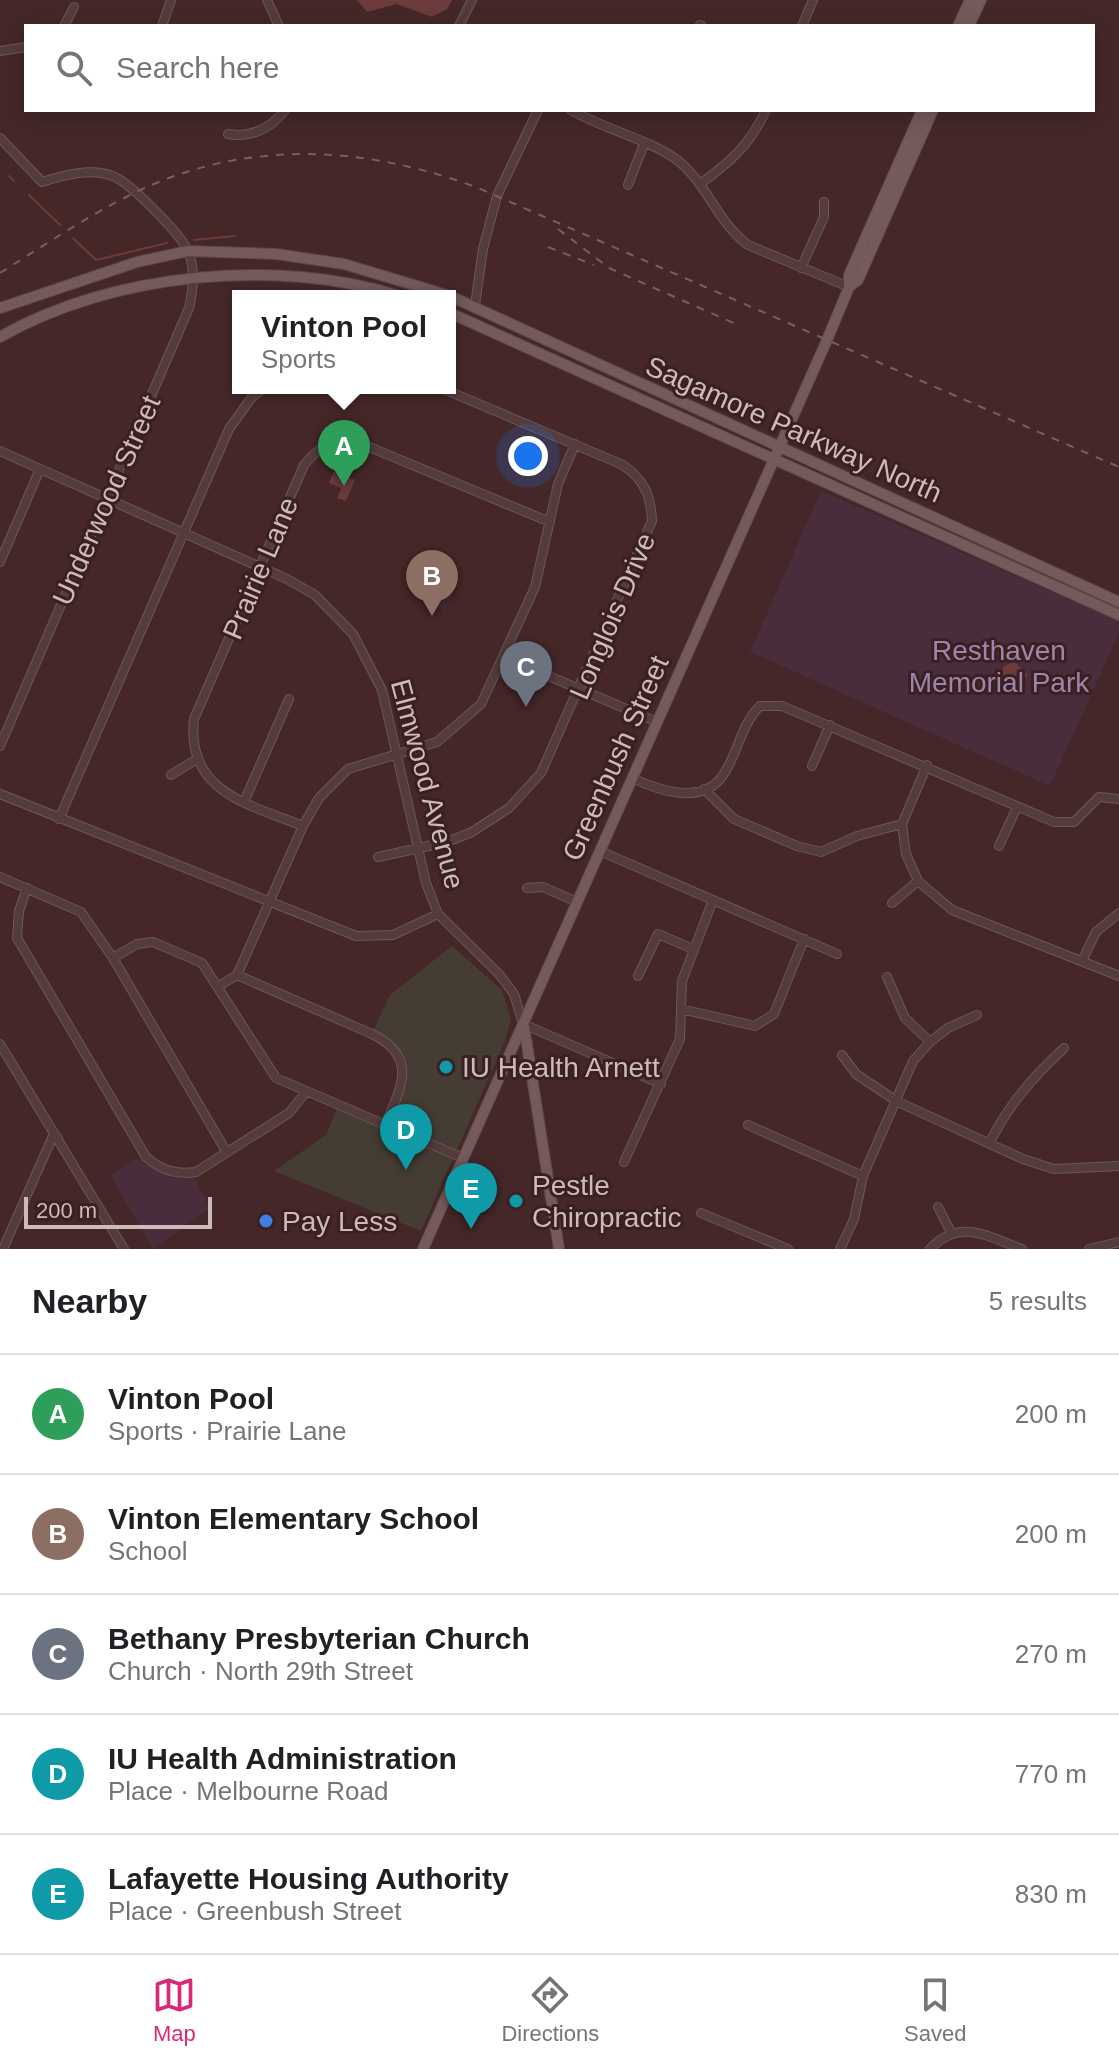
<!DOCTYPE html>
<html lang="en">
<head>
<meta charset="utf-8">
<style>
  body { margin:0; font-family:Arial,sans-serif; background:#f2f2f2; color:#202124 }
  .scale { position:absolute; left:24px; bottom:20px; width:188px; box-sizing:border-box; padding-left:8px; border:4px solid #cdbab9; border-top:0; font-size:22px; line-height:28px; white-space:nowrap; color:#cdbab9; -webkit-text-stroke:6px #3a2021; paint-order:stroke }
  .you { position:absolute; left:528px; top:456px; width:28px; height:28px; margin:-20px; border:6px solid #fff; border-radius:50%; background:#1a73e8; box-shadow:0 0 0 12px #1a73e833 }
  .badge { display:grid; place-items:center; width:52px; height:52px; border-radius:50%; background:#db2777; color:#fff; font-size:26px; font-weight:700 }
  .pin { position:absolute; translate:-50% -66px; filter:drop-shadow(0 2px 4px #0008) }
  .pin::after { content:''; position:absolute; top:42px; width:28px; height:24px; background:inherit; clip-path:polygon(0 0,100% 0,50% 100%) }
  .popup { position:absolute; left:232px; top:290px; width:224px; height:104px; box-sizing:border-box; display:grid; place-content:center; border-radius:0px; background:#fff; filter:drop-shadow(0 2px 6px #0005); font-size:26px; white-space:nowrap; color:#757577 }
  .popup b { font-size:30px; color:#202124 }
  .popup::after { content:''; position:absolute; left:50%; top:100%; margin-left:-16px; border:16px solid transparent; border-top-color:#fff }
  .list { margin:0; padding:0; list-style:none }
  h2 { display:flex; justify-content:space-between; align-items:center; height:104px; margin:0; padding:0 32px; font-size:34px }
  h2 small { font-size:26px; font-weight:400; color:#757577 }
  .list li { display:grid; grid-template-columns:52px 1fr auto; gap:24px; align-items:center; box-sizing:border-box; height:120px; padding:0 32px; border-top:2px solid #e0e0e0 }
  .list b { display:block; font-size:30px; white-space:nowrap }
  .list p { margin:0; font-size:26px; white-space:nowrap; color:#757577 }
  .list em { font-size:26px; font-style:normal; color:#757577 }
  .icon { flex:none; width:44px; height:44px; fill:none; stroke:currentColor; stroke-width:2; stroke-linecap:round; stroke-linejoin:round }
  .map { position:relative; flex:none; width:1119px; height:1249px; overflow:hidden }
  .search { position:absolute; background:#fff; box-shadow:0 4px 20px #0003; left:24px; right:24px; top:24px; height:88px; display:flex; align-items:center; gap:20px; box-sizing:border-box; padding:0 28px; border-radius:0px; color:#757577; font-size:30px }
  .sheet { height:704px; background:#fff }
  nav { display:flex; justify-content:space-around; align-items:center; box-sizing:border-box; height:112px; border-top:2px solid #e0e0e0; background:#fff; font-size:22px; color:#757577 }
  nav a { display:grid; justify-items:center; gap:4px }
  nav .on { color:#db2777 }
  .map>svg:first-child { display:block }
  .medical { fill:#453d34 }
  .green { fill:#4a2d3d }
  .water { fill:#6c3b3c }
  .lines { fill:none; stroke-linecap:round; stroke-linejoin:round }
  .stream { stroke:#6c3b3c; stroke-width:2 }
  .minor-casing { stroke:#6f5757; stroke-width:10 }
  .major-casing { stroke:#5d4546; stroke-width:12 }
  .minor { stroke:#543c3c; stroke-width:8 }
  .major { stroke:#745a5b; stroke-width:10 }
  .rail { stroke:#7b5e5e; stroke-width:2; stroke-dasharray:8 8; stroke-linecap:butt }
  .culture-dot { fill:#0f9aa8; stroke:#3a2021; stroke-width:3 }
  .shop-dot { fill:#3f7fe0; stroke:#3a2021; stroke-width:3 }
  .labels { text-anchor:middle; stroke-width:6; stroke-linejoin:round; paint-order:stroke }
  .street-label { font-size:28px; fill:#cdbab9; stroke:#3a2021 }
  .park-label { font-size:28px; fill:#9e85ad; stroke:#3a2021 }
  .poi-label { font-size:28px; fill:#cdbab9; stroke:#3a2021; text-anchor:start }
</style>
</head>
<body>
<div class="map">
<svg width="1119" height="1249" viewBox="0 0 1119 1249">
  <rect width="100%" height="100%" fill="#452728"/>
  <!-- medical -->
  <path class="medical" d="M 452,946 L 502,990 L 511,1019 L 505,1041 L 421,1231 L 274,1171 L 326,1135 L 338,1106 L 385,1125 L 403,1085 L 397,1053 L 372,1034 L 390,995 Z"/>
  <!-- green -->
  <path class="green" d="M 821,491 L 1119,621 L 1119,633 L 1050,786 L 750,652 Z
    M 428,551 L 440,575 L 430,579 L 453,596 L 443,610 L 419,594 L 428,581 L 420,565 Z
    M 139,1158 L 174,1178 L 194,1177 L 210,1208 L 153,1249 L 110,1175 Z"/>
  <!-- water -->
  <path class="water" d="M 357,0 L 452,0 L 447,9 L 432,17 L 397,4 L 367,12 Z
    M 336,466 L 341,468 L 339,474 L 355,480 L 346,501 L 337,498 L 341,488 L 329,483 Z
    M 1014,662 L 1028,675 L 1008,692 L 1003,690 L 1001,673 L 1004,666 Z"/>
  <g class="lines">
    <!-- stream -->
    <path class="stream" d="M 9,176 L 14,181
      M 29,195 L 60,225
      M 73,238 L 96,260 L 167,243
      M 194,240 L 235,236"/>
    <defs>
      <path id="minor" d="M 267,0 L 279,26
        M 700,25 L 702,26
        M 64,26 L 74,7
        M 162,26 L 171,0
        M 459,26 L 472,0
        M 802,26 L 813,0
        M 0,51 L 26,47
        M 571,110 C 601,128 653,141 677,160 C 707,183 717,222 748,245 L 849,287
        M 228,134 C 252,138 270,129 285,110
        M 0,138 L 42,182 C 64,175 92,167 115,177 C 132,185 182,235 189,253 C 195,270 193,291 189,308 L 0,746
        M 700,184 C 730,162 750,145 766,110
        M 628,185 L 644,144
        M 801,268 L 824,217 L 824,202
        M 475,305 L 483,249 L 497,196 L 538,110
        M 0,451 L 287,579 L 315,595 L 353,634 L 382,690 L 426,883 L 438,914 L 499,974 L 514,994 L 523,1024 L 661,1084
        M 0,562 L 40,469
        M 504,657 L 657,722
        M 927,765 L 902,824 L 906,854 L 918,881 L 952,910 L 1119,976
        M 812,766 L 830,725
        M 171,775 L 197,759
        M 632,778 C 658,790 699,805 721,778 C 738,756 739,727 760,706 L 782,706 L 1054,822 L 1074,822 L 1099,797 L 1119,799
        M 704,789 L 734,819 L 797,846 L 821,852 L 857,836 L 902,824
        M 0,794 L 356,936 L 393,935 L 438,914
        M 244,802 L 289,699
        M 59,819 L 229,429 L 252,397 L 264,388
        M 303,826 C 248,804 186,792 194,719 L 304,465 C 319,446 333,439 357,442 L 550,522
        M 999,846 L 1017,807
        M 600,851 L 837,954
        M 378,857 L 447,842 L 472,832 L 509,808 L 541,773 L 652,521 C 651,495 644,480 623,465 L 441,388
        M 0,877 L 81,912 L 113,958 L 226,1151
        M 27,888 L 19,911 L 17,938 L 146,1157 C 161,1170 176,1175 196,1172 L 289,1113 L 305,1093
        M 527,888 L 543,887 L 577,902
        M 892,903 L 918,881
        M 113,958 L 137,944 L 153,942 L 202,963 L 276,1078 L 463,1158
        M 1082,961 L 1096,932 L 1119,913
        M 237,975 L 303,826 L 319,798 L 348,769 L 437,742 L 481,704 L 535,587 L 558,484 L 575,444
        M 638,976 L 658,934 L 693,949
        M 887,977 L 905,1018 L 930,1042
        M 219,986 L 237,975 L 372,1034 C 419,1057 401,1088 385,1125
        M 681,1009 L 755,1026 L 774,1014 L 804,939
        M 0,1044 L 124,1249
        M 842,1055 L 856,1074 L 898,1102 L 1023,1159 L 1054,1169 L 1119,1166
        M 748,1125 L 863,1176
        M 990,1142 C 1009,1104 1033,1077 1064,1048
        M 624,1162 L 680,1039 L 682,981 L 713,900
        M 938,1207 L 951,1232
        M 701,1213 L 788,1249
        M 3,1249 L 52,1138 L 58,1138
        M 840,1249 L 854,1219 L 863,1176 L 913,1061 L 930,1042 L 948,1028 L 977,1015
        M 930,1249 C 960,1217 988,1237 1022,1249
        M 1089,1249 L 1119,1242"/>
      <path id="major" d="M 958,26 L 970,0
        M 969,26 L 981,0
        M 849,287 L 858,280 L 933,110
        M 450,296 L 1119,602
        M 0,308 L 137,262 L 188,251 L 276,254 L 344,264 L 450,296
        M 450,313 L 1119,615
        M 0,337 C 112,273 277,257 399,296
        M 524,1026 L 559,1249
        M 423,1249 L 827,340 L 849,287 L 849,275 L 922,110"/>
    </defs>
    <!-- minor casing -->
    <use href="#minor" class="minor-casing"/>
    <!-- major casing -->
    <use href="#major" class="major-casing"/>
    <!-- minor -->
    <use href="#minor" class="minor"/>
    <!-- major -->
    <use href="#major" class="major"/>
    <!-- rail -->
    <path class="rail" d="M 558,229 L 609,268 L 738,325
      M 548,247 L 594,265
      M 0,273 C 48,243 96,210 147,187 C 255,139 370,147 478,188 L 1119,467"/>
  </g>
  <!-- markers -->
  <g class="culture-dot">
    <circle cx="446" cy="1067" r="8"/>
    <circle cx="516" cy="1201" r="8"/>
  </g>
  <circle class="shop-dot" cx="266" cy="1221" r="8"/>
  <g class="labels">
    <!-- street labels -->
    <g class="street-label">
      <text transform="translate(794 429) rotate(24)" y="10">Sagamore Parkway North</text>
      <text transform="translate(106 500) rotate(-66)" y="10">Underwood Street</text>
      <text transform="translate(260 568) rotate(-67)" y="10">Prairie Lane</text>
      <text transform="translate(612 616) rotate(-67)" y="10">Longlois Drive</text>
      <text transform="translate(615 758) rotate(-66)" y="10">Greenbush Street</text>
      <text transform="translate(428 784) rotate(75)" y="10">Elmwood Avenue</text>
    </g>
    <!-- park labels -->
    <g class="park-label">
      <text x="999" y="660">Resthaven<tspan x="999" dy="32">Memorial Park</tspan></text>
    </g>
    <!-- poi labels -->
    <g class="poi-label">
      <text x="462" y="1077">IU Health Arnett</text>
      <text x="532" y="1195">Pestle<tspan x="532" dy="32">Chiropractic</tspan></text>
      <text x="282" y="1231">Pay Less</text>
    </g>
  </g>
</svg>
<div class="scale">200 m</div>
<div class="you"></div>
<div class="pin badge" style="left:344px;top:486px;background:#2e9e5b">A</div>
<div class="popup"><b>Vinton Pool</b>Sports</div>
<div class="pin badge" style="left:432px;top:616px;background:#8d6e63">B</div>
<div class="pin badge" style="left:526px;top:707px;background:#6b7280">C</div>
<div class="pin badge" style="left:406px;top:1170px;background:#0f9aa8">D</div>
<div class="pin badge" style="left:471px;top:1229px;background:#0f9aa8">E</div>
<div class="search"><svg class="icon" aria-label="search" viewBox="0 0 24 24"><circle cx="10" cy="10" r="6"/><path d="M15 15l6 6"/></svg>Search here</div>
</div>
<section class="sheet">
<h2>Nearby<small>5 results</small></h2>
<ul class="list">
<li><span class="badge" style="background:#2e9e5b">A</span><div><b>Vinton Pool</b><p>Sports · Prairie Lane</p></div><em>200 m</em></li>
<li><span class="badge" style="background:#8d6e63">B</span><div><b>Vinton Elementary School</b><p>School</p></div><em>200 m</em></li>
<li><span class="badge" style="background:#6b7280">C</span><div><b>Bethany Presbyterian Church</b><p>Church · North 29th Street</p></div><em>270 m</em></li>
<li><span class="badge" style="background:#0f9aa8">D</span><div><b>IU Health Administration</b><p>Place · Melbourne Road</p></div><em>770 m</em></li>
<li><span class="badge" style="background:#0f9aa8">E</span><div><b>Lafayette Housing Authority</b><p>Place · Greenbush Street</p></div><em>830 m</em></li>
</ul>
</section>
<nav>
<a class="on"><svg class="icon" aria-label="map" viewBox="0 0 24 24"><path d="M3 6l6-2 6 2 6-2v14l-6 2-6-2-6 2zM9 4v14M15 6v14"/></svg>Map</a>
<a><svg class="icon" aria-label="directions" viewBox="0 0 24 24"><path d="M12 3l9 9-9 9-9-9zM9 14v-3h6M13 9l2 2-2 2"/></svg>Directions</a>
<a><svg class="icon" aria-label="saved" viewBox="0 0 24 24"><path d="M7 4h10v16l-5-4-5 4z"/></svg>Saved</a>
</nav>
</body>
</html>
